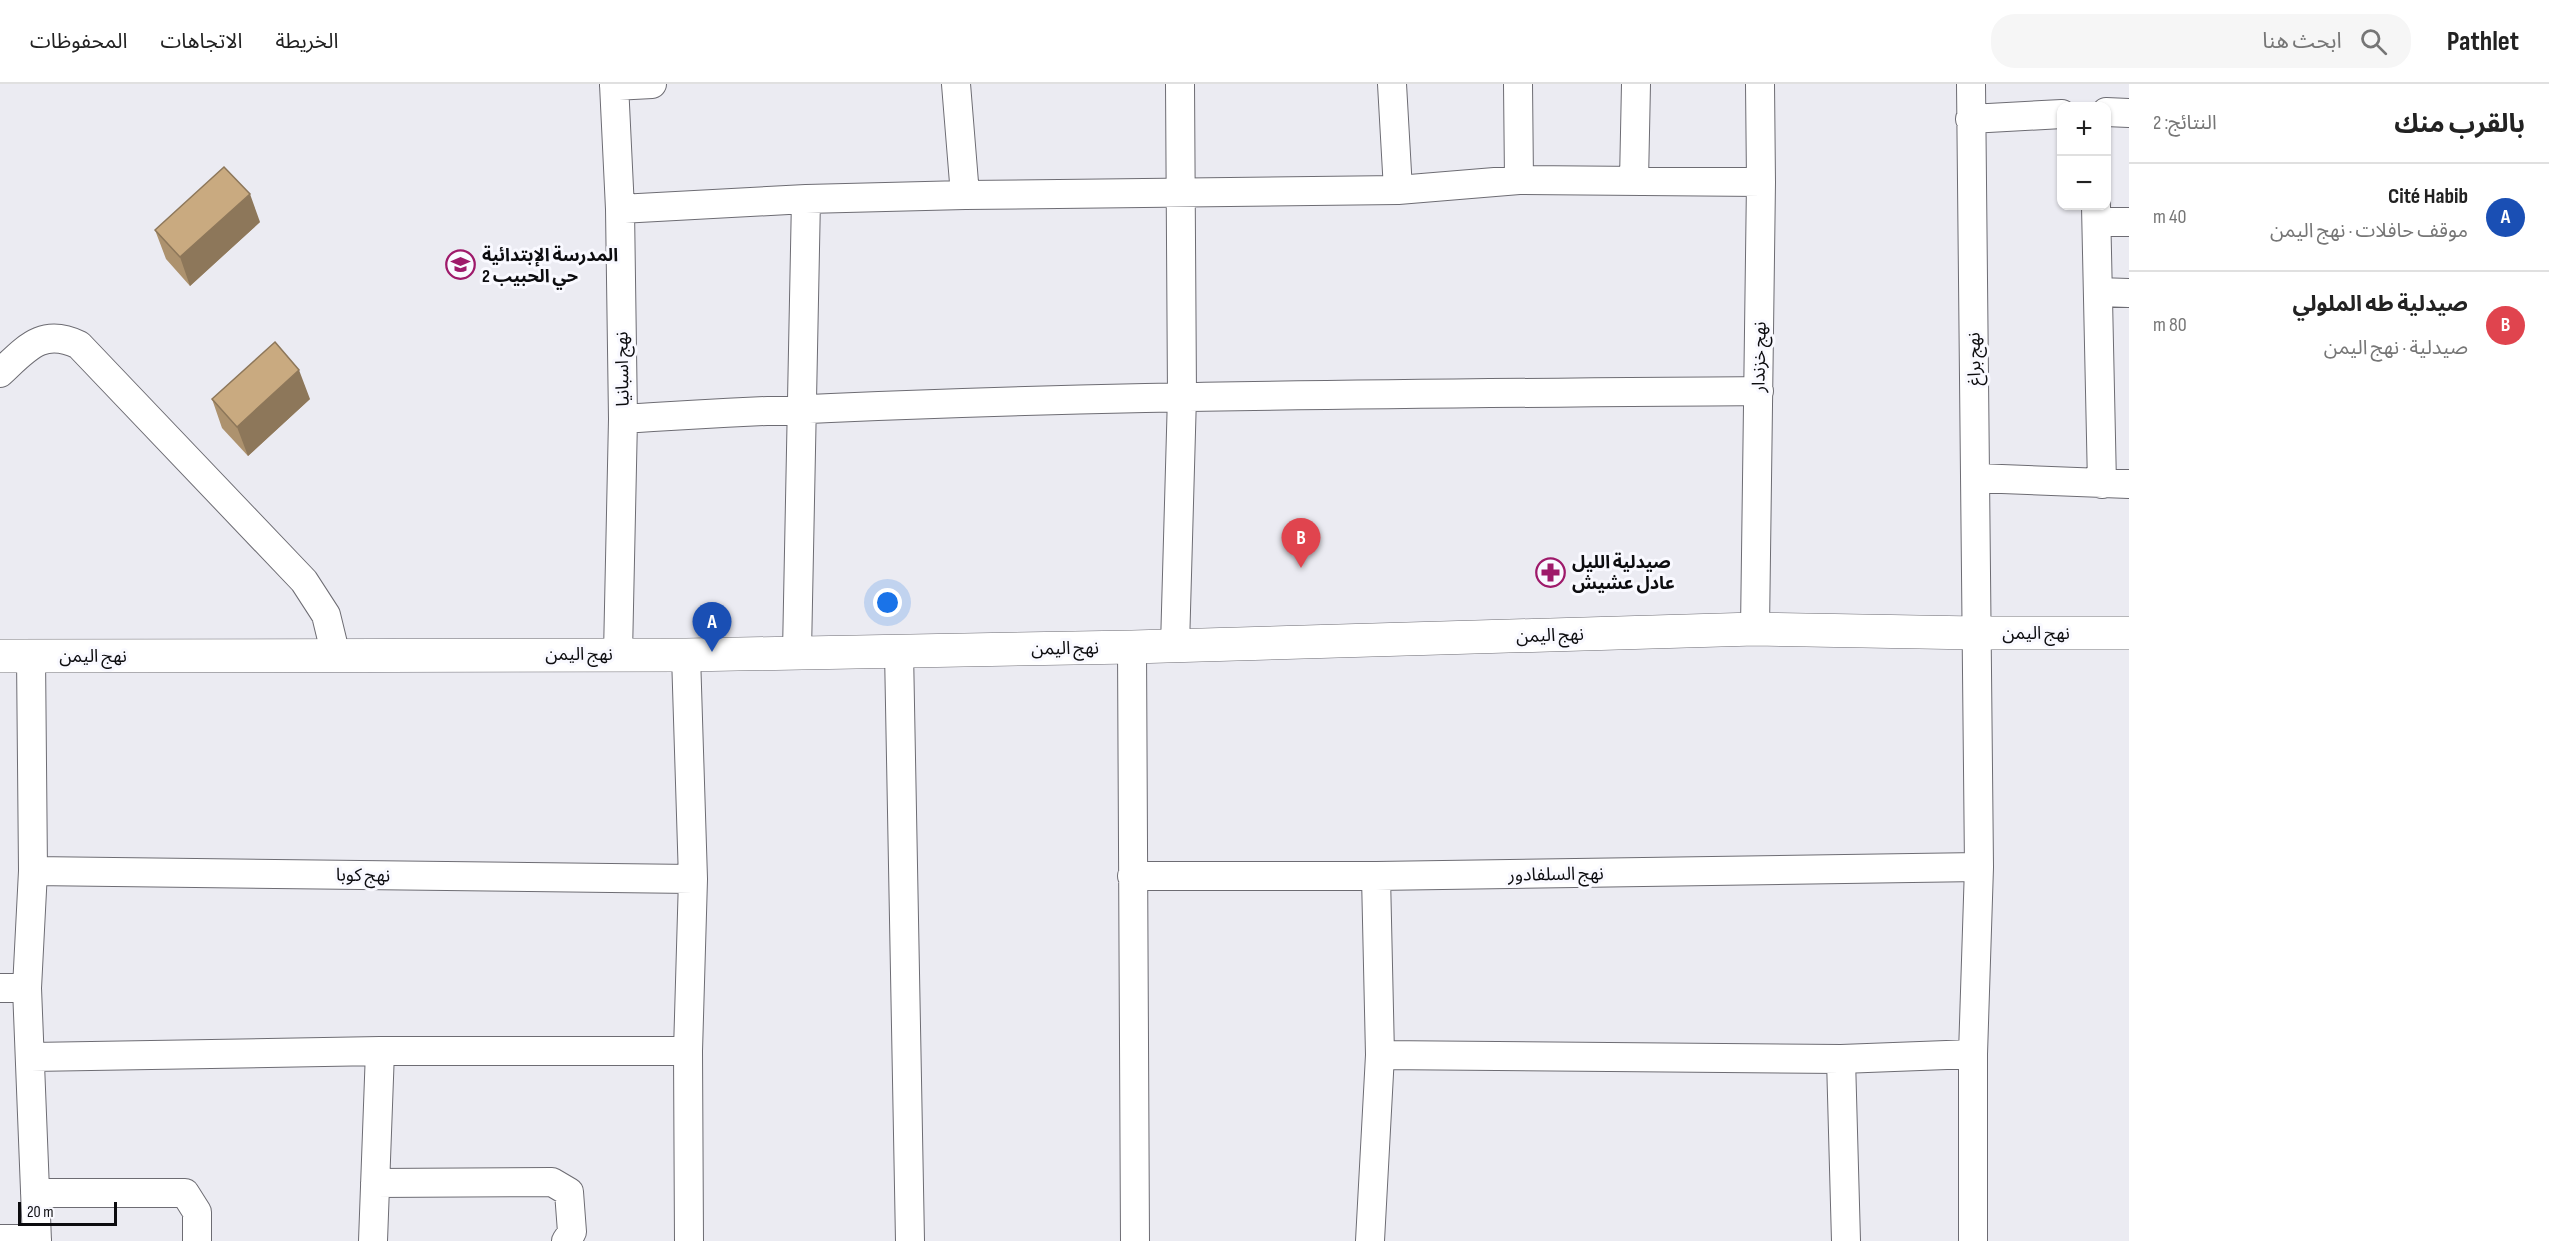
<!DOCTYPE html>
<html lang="ar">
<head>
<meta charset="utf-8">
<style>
  body { margin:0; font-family:"Sofia Sans Condensed","Noto Sans Arabic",sans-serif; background:#f6f6f6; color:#222; direction:rtl }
  .controls { position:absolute; right:18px; top:18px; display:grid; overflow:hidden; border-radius:12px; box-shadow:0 2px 4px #0004 }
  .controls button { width:54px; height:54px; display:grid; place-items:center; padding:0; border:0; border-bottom:2px solid #e0e0e0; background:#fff; color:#222; font:30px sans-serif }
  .scale { position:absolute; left:18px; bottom:15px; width:99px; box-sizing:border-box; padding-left:6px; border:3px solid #0c0c0f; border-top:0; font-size:16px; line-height:21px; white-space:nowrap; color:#0c0c0f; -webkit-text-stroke:4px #f9f9ff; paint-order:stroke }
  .you { position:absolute; left:888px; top:519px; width:21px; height:21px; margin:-15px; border:4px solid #fff; border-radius:50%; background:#1a73e8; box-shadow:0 0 0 9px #1a73e833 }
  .badge { display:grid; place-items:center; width:39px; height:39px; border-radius:50%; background:#2563eb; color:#fff; font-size:20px; font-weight:700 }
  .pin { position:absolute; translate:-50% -50px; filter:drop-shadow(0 2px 3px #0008) }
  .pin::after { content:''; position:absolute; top:32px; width:21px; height:18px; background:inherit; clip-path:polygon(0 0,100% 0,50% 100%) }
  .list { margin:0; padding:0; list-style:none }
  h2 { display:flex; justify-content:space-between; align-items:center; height:78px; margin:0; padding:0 24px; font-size:26px }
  h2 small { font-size:20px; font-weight:400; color:#767676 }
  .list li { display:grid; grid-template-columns:39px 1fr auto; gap:18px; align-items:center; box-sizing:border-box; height:108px; padding:0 24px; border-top:2px solid #e0e0e0 }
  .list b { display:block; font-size:22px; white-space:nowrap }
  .list p { margin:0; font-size:20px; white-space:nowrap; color:#767676 }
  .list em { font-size:20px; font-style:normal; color:#767676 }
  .icon { flex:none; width:33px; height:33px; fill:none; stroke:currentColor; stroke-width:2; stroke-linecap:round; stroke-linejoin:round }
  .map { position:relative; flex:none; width:2129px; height:1157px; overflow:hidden; direction:ltr }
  header { display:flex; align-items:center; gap:36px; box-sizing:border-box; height:84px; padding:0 30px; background:#fff; border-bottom:2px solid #e0e0e0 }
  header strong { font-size:28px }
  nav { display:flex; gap:33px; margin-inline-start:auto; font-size:21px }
  .search { width:420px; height:54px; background:#f6f6f6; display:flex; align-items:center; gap:15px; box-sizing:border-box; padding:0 21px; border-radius:24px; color:#767676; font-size:22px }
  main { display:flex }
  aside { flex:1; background:#fff }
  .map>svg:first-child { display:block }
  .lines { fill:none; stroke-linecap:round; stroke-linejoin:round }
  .street-casing { stroke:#6d6c73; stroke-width:30 }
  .secondary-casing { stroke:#6d6c73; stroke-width:34 }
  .street { stroke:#fff; stroke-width:28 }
  .secondary { stroke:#fff; stroke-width:33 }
  .wall { fill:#ad926e }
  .shaded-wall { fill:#8d775a }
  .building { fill:#c9aa80; stroke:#8d775a; stroke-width:1.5 }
  .labels { text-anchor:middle; stroke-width:6; stroke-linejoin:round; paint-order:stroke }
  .poi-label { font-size:18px; font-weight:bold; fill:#0c0c0f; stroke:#f9f9ff; text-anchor:start }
  .street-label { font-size:18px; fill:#0c0c0f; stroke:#f9f9ff }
</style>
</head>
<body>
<header>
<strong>Pathlet</strong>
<div class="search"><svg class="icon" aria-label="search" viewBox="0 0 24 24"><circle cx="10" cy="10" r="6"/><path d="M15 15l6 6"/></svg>ابحث هنا</div>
<nav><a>الخريطة</a><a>الاتجاهات</a><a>المحفوظات</a></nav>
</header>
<main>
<aside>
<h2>بالقرب منك<small>النتائج: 2</small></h2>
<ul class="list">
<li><span class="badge" style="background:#1a4fb4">A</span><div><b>Cité Habib</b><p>موقف حافلات · نهج اليمن</p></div><em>40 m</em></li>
<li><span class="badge" style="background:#e0444e">B</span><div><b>صيدلية طه الملولي</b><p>صيدلية · نهج اليمن</p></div><em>80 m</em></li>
</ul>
</aside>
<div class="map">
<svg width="2129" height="1157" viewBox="0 0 2129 1157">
  <rect width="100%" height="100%" fill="#ebebf2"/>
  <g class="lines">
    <defs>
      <path id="street" d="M 614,0 L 620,125 L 623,335 L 618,570
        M 956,0 L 965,111
        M 1392,0 L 1398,106
        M 1518,0 L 1519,96
        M 1971,0 L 1979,783 L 1973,970 L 1973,1157
        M 614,2 L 652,0
        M 2106,28 L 2129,29
        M 1970,35 L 2062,30
        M 1634,97 L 1636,0
        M 2096,122 L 2102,400
        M 620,125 L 806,115 L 965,111 L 1398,106 L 1519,96 L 1761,98
        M 2097,138 L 2129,138
        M 2098,208 L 2129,209
        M 0,289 C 26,265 42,243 79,261 L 304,497 L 326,531 L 336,572
        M 623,335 C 1001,311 1380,310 1759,307
        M 1976,394 L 2129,400
        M 1755,545 L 1761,98 L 1760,0
        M 1175,562 L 1182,312 L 1180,0
        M 1132,563 L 1135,1157
        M 899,567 L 910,1157
        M 797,568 L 806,115
        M 686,571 L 693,795 L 688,967 L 689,1157
        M 31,572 L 33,787 L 27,904 L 37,1157
        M 33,787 L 693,795
        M 1132,792 L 1376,792 L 1979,783
        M 0,904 L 27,904
        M 1380,971 L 1841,975 L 1973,970
        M 31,973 L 380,967 L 688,967
        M 1841,975 L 1846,1157
        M 375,1099 L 552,1098 L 569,1108 L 572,1148 L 566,1157
        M 35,1109 L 185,1109 L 197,1128 L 197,1157
        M 0,1155 L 37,1155
        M 373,1157 L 380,967
        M 1370,1157 L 1380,971 L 1376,792"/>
      <path id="secondary" d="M 0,572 L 686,571 L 1132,563 L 1755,545 L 1976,549 L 2129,549"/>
    </defs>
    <!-- street casing -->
    <use href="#street" class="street-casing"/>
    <!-- secondary casing -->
    <use href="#secondary" class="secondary-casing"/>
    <!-- street -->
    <use href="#street" class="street"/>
    <!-- secondary -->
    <use href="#secondary" class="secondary"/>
  </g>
  <!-- wall -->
  <path class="wall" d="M 260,138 L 190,202 L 166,175 L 155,146 Z
    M 212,315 L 310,315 L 248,372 L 222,344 Z"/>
  <!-- shaded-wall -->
  <path class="shaded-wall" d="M 250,110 L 260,138 L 190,202 L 180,173 Z
    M 299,286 L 310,315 L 248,372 L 237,343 Z"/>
  <!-- building -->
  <path class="building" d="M 224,83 L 250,110 L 180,173 L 155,146 Z
    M 275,258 L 299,286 L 237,343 L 212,315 Z"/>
  <!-- icons -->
  <defs>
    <symbol id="school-ring" viewBox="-11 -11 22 22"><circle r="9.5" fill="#f9f9ff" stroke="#9e196a" stroke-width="1.5"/><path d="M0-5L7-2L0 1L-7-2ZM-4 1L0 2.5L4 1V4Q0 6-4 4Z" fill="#9e196a"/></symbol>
    <symbol id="pharmacy-ring" viewBox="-11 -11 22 22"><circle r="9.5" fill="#f9f9ff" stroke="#9e196a" stroke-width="1.5"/><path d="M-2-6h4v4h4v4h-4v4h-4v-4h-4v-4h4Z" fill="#9e196a"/></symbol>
  </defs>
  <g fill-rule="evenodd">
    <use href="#school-ring" x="444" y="164" width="33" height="33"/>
    <use href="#pharmacy-ring" x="1534" y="472" width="33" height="33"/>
  </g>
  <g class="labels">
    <!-- poi labels -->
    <g class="poi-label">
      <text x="482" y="177">المدرسة الإبتدائية<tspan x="482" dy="21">حي الحبيب 2</tspan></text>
      <text x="1572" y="484">صيدلية الليل<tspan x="1572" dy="21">عادل عشيش</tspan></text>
    </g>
    <!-- street labels -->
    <g class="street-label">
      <text transform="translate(1759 273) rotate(-89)" y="6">نهج خزندار</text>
      <text transform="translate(1974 275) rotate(-91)" y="6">نهج براغ</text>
      <text transform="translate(622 285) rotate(-91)" y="6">نهج اسبانيا</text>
      <text x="2036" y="555">نهج اليمن</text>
      <text transform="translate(1550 551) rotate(-2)" y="6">نهج اليمن</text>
      <text transform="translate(1065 564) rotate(-1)" y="6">نهج اليمن</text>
      <text x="579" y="576">نهج اليمن</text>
      <text x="93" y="578">نهج اليمن</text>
      <text transform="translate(1556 790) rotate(-1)" y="6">نهج السلفادور</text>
      <text transform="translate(363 791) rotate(1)" y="6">نهج كوبا</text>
    </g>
  </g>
</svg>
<div class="controls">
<button>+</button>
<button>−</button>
</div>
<div class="scale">20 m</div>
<div class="you"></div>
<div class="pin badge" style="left:712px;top:568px;background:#1a4fb4">A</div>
<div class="pin badge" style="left:1301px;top:484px;background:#e0444e">B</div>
</div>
</main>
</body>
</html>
